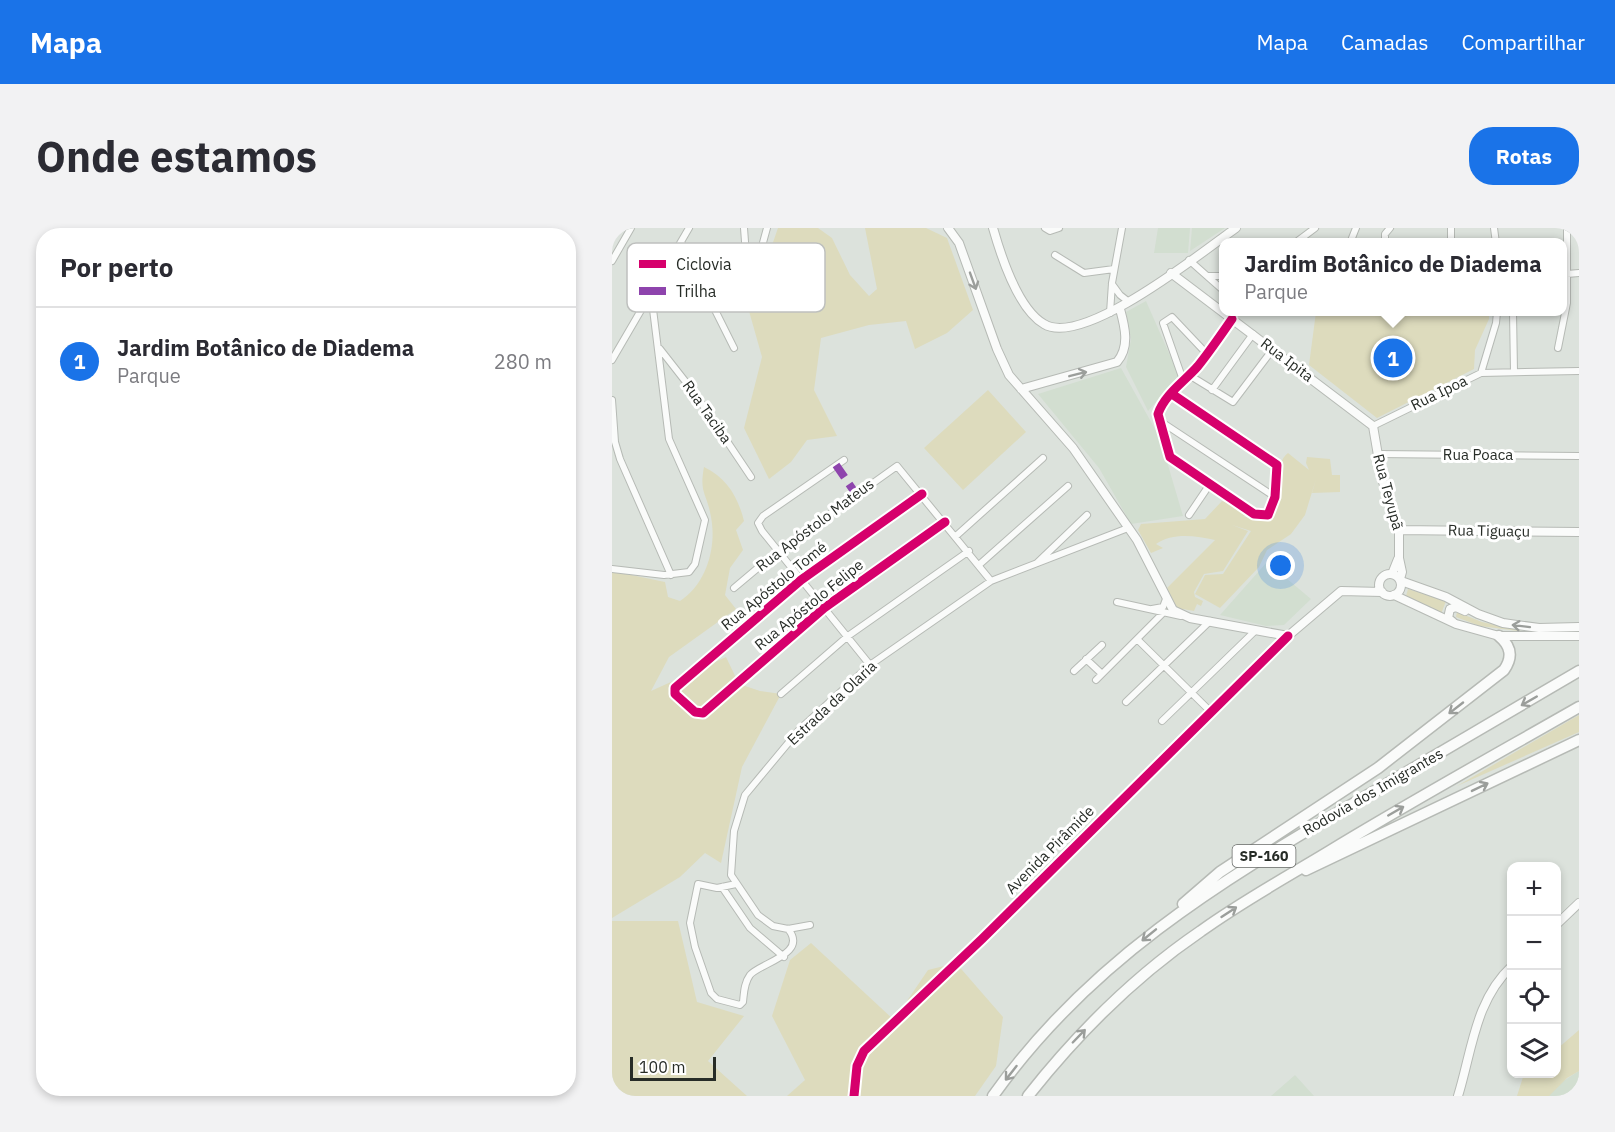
<!DOCTYPE html>
<html lang="pt">
<head>
<meta charset="utf-8">
<style>
  body { margin:0; font-family:"IBM Plex Sans",sans-serif; background:#f2f2f3; color:#2b2b33 }
  .controls { position:absolute; right:18px; bottom:18px; display:grid; overflow:hidden; border-radius:12px; box-shadow:0 3px 9px #0003 }
  .controls button { width:54px; height:54px; display:grid; place-items:center; padding:0; border:0; border-bottom:2px solid #e1e1e2; background:#fff; color:#2b2b33; font:30px sans-serif }
  .scale { position:absolute; left:18px; bottom:15px; width:86px; box-sizing:border-box; padding-left:6px; border:3px solid #272c27; border-top:0; font-size:16px; line-height:21px; white-space:nowrap; color:#272c27; -webkit-text-stroke:4px #fff; paint-order:stroke }
  .you { position:absolute; left:669px; top:338px; width:21px; height:21px; margin:-15px; border:4px solid #fff; border-radius:50%; background:#1a73e8; box-shadow:0 0 0 9px #1a73e833 }
  .badge { display:grid; place-items:center; width:39px; height:39px; border-radius:50%; background:#1a73e8; color:#fff; font-size:20px; font-weight:700 }
  .pin { position:absolute; translate:-50% -50%; border:3px solid #fff; box-shadow:0 2px 6px #0006 }
  .popup { position:absolute; left:607px; top:10px; width:348px; height:78px; box-sizing:border-box; display:grid; place-content:center; border-radius:12px; background:#fff; filter:drop-shadow(0 2px 4px #0005); font-size:20px; white-space:nowrap; color:#7c7c81 }
  .popup b { font-size:22px; color:#2b2b33 }
  .popup::after { content:''; position:absolute; left:50%; top:100%; margin-left:-12px; border:12px solid transparent; border-top-color:#fff }
  .list { margin:0; padding:0; list-style:none }
  h2 { display:flex; justify-content:space-between; align-items:center; height:78px; margin:0; padding:0 24px; font-size:26px }
  h2 small { font-size:20px; font-weight:400; color:#7c7c81 }
  .list li { display:grid; grid-template-columns:39px 1fr auto; gap:18px; align-items:center; box-sizing:border-box; height:108px; padding:0 24px; border-top:2px solid #e1e1e2 }
  .list b { display:block; font-size:22px; white-space:nowrap }
  .list p { margin:0; font-size:20px; white-space:nowrap; color:#7c7c81 }
  .list em { font-size:20px; font-style:normal; color:#7c7c81 }
  .icon { flex:none; width:33px; height:33px; fill:none; stroke:currentColor; stroke-width:2; stroke-linecap:round; stroke-linejoin:round }
  .map { position:relative; flex:none; width:967px; height:868px; overflow:hidden; border-radius:24px }
  header { display:flex; align-items:center; gap:36px; box-sizing:border-box; height:84px; padding:0 30px; background:#1a73e8; color:#fff }
  header strong { font-size:28px }
  nav { display:flex; gap:33px; margin-inline-start:auto; font-size:21px }
  .intro { display:flex; align-items:center; justify-content:space-between; box-sizing:border-box; height:144px; padding:0 36px }
  h1 { margin:0; font-size:42px }
  .button { padding:15px 27px; border-radius:24px; background:#1a73e8; color:#fff; font-size:21px; font-weight:700 }
  main { display:flex; gap:36px; padding:0 36px }
  aside { flex:1; background:#fff; border-radius:24px; box-shadow:0 3px 9px #0003 }
  .map>svg:first-child { display:block }
  .built { fill:#d2ded0 }
  .green { fill:#dddbbd }
  .lines { fill:none; stroke-linecap:round; stroke-linejoin:round }
  .minor-casing { stroke:#b6bab5; stroke-width:8 }
  .tertiary-casing { stroke:#b6bab5; stroke-width:10 }
  .secondary-casing { stroke:#b6bab5; stroke-width:10 }
  .motorway-casing { stroke:#b6bab5; stroke-width:13 }
  .minor { stroke:#fafbfa; stroke-width:6 }
  .tertiary { stroke:#fafbfa; stroke-width:8 }
  .secondary { stroke:#fafbfa; stroke-width:8 }
  .motorway { stroke:#fafbfa; stroke-width:10 }
  .quiet { stroke:#8e44ad; stroke-width:8; stroke-dasharray:15 8; stroke-linecap:butt }
  .cycleway-casing { stroke:#fff; stroke-width:13 }
  .cycleway { stroke:#d6006c; stroke-width:9 }
  .oneway { stroke:#9b9e9b }
  .labels { text-anchor:middle; stroke-width:6; stroke-linejoin:round; paint-order:stroke }
  .shield { fill:#fff; stroke:#686b68; stroke-width:1.5 }
  .shield-label { font-size:14px; font-weight:bold; fill:#272c27 }
  .street-label { font-size:15px; fill:#272c27; stroke:#fff }
  .key { fill:#fff; stroke:#bec0be; stroke-width:1.5 }
  .key-label { font-size:16px; fill:#272c27 }
</style>
</head>
<body>
<header>
<strong>Mapa</strong>
<nav><a>Mapa</a><a>Camadas</a><a>Compartilhar</a></nav>
</header>
<div class="intro"><h1>Onde estamos</h1><a class="button">Rotas</a></div>
<main>
<aside>
<h2>Por perto<small></small></h2>
<ul class="list">
<li><span class="badge">1</span><div><b>Jardim Botânico de Diadema</b><p>Parque</p></div><em>280 m</em></li>
</ul>
</aside>
<div class="map">
<svg width="967" height="868" viewBox="0 0 967 868">
  <rect width="100%" height="100%" fill="#dce2dc"/>
  <!-- built -->
  <path class="built" d="M 546,0 L 578,0 L 576,25 L 542,25 Z
    M 580,0 L 613,0 L 578,23 Z
    M 534,73 L 567,148 L 536,183 L 514,139 L 519,111 L 514,84 Z
    M 509,140 L 548,210 L 571,288 L 519,296 L 487,240 L 426,166 Z
    M 655,334 L 699,371 L 672,397 L 654,398 L 608,387 Z
    M 967,843 L 967,868 L 935,868 L 945,857 Z
    M 683,847 L 702,868 L 659,868 Z"/>
  <!-- green -->
  <path class="green" d="M 166,0 L 206,0 L 220,10 L 238,47 L 257,68 L 265,61 L 253,0 L 314,0 L 335,10 L 361,82 L 335,105 L 303,121 L 294,93 L 257,97 L 209,110 L 202,162 L 225,208 L 195,212 L 179,234 L 157,251 L 132,200 L 150,129 L 137,83 Z
    M 704,84 L 877,84 L 877,91 L 863,122 L 862,141 L 765,190 L 697,137 Z
    M 376,162 L 414,204 L 351,262 L 312,220 Z
    M 676,225 L 697,242 L 694,235 L 695,229 L 718,231 L 720,247 L 728,247 L 728,264 L 700,265 L 704,251 L 693,287 L 679,306 L 655,322 L 647,339 L 608,380 L 583,366 L 593,347 L 611,346 L 639,303 L 620,297 L 636,303 L 611,343 L 592,346 L 582,364 L 583,369 L 591,373 L 589,378 L 585,376 L 582,383 L 565,380 L 555,360 L 603,312 C 584,308 561,304 544,316 L 551,320 L 539,325 L 526,302 L 529,296 L 593,291 L 610,273 L 622,277 L 638,288 L 631,288 L 645,293 L 654,292 C 675,278 658,238 676,225 Z
    M 92,239 C 115,250 126,269 132,293 L 124,302 L 131,322 L 118,340 L 113,367 L 124,381 L 57,429 L 39,463 L 114,429 L 127,456 L 148,463 L 169,466 L 130,539 L 109,635 L 93,625 L 68,649 L 0,690 L 0,343 L 53,354 L 56,369 L 68,373 C 94,356 105,320 99,289 C 95,265 87,266 92,239 Z
    M 796,361 L 834,373 L 829,386 L 794,368 Z
    M 845,384 L 870,394 L 914,404 L 868,398 L 844,389 Z
    M 967,487 L 967,504 L 845,558 Z
    M 0,693 L 66,693 L 85,774 L 132,788 L 96,833 L 135,868 L 0,868 Z
    M 199,715 L 282,792 L 316,742 L 344,735 L 391,789 L 384,838 L 363,868 L 175,868 L 193,852 L 160,788 L 178,732 Z
    M 967,802 L 967,843 L 955,850 L 937,868 L 905,868 L 911,849 L 915,846 L 945,846 L 945,821 Z"/>
  <g class="lines">
    <defs>
      <path id="minor" d="M 132,0 L 134,27 L 142,31 L 149,22 L 155,0
        M 433,0 L 438,3 L 447,0
        M 839,0 L 839,15
        M 882,0 L 884,15
        M 69,14 L 122,120
        M 683,15 L 703,0
        M 738,15 L 744,0
        M 773,15 L 773,6 L 778,0
        M 443,27 L 472,45 L 502,41
        M 577,32 L 595,48 L 612,48
        M 0,33 L 19,0
        M 955,46 L 967,45
        M 595,48 L 612,63
        M 500,56 L 508,67 L 517,74
        M 950,76 L 955,75 L 955,0
        M 644,84 L 662,84
        M 901,84 L 902,144
        M 498,85 L 500,55 L 510,0
        M 946,120 L 955,75
        M 48,121 L 84,167 L 139,249
        M 0,132 L 77,0
        M 869,145 L 967,143
        M 577,147 L 621,174 L 661,121
        M 571,152 L 551,95 L 560,89 L 595,126
        M 600,162 L 641,106
        M 560,166 L 665,237 L 663,269 L 656,287 L 642,286 L 558,229 L 546,186 C 552,167 573,153 586,138 C 598,123 609,107 620,91
        M 0,172 L 3,214 L 8,231 L 59,347
        M 548,193 L 663,269
        M 761,198 L 869,145 L 884,95 L 885,84
        M 765,226 L 967,228
        M 232,232 L 151,288 L 146,295 L 150,303 L 258,437
        M 310,266 L 189,352 L 63,460 L 63,466 L 83,484 L 91,485 L 212,380 L 333,294
        M 577,287 L 598,256
        M 344,308 L 431,230
        M 425,335 L 475,287
        M 368,336 L 456,258
        M 0,341 L 52,347 L 77,344 L 83,336 L 93,292 L 57,211 L 39,65
        M 122,360 L 166,323 L 285,238 L 379,353
        M 505,374 L 569,388
        M 540,381 L 551,379 L 554,371
        M 525,411 L 599,484
        M 474,431 L 490,446
        M 462,443 L 490,417
        M 484,452 L 551,385
        M 169,466 L 236,408 L 357,323
        M 514,474 L 598,393
        M 550,493 L 644,402
        M 124,656 L 105,660 L 86,656 L 78,695 L 83,719 L 99,765 L 105,771 L 128,777 L 131,774 C 132,765 132,755 138,747 C 148,735 197,726 176,701
        M 110,659 L 138,700 L 172,729
        M 198,697 L 176,701 L 161,698 L 146,687 L 119,647 L 122,603 L 133,567 L 187,502 L 258,437 L 379,353 L 516,300
        M 242,868 L 245,838 L 252,823 L 370,711 L 676,408"/>
      <path id="tertiary" d="M 559,45 L 761,198 L 770,251 L 787,302 L 787,330 L 790,344 L 788,351
        M 787,302 L 967,304
        M 780,346 L 786,331
        M 945,696 L 967,675
        M 846,868 C 860,823 863,772 900,738"/>
      <path id="secondary" d="M 336,0 L 347,15 L 385,121 L 397,147 L 461,220 L 525,312 L 561,382 L 578,390 L 676,408 L 729,363 L 770,364
        M 381,0 C 389,28 406,81 432,96 C 471,120 590,24 624,0
        M 409,161 L 505,134 C 518,119 513,99 508,81
        M767 357a11 11 0 1 1 22 0a11 11 0 1 1-22 0Z
        M 789,353 L 834,369 L 866,386 L 891,395 L 927,400 L 967,399
        M 782,367 L 844,396 L 887,408 L 967,408
        M 841,394 L 836,390 L 838,381 L 844,379 L 853,383"/>
      <path id="motorway" d="M 694,642 L 967,512
        M 571,676 L 608,644 L 766,540 L 892,442 C 901,429 899,418 887,408
        M 381,868 C 476,734 605,655 744,574 C 818,530 893,487 967,443
        M 416,868 C 465,806 523,748 589,703 C 629,674 673,650 716,624 C 798,574 883,527 967,479"/>
    </defs>
    <!-- minor casing -->
    <use href="#minor" class="minor-casing"/>
    <!-- tertiary casing -->
    <use href="#tertiary" class="tertiary-casing"/>
    <!-- secondary casing -->
    <use href="#secondary" class="secondary-casing"/>
    <!-- motorway casing -->
    <use href="#motorway" class="motorway-casing"/>
    <!-- minor -->
    <use href="#minor" class="minor"/>
    <!-- tertiary -->
    <use href="#tertiary" class="tertiary"/>
    <!-- secondary -->
    <use href="#secondary" class="secondary"/>
    <!-- motorway -->
    <use href="#motorway" class="motorway"/>
    <!-- quiet -->
    <path class="quiet" d="M 224,237 L 244,266"/>
    <defs>
      <path id="cycleway" d="M 560,166 L 665,237 L 663,269 L 656,287 L 642,286 L 558,229 L 546,186 C 552,167 573,153 586,138 C 598,123 609,107 620,91
        M 310,266 L 189,352 L 63,460 L 63,466 L 83,484 L 91,485 L 212,380 L 333,294
        M 242,868 L 245,838 L 252,823 L 370,711 L 676,408"/>
    </defs>
    <!-- cycleway casing -->
    <use href="#cycleway" class="cycleway-casing"/>
    <!-- cycleway -->
    <use href="#cycleway" class="cycleway"/>
  </g>
  <!-- one-way arrows -->
  <defs><path id="oneway-shaft" d="M-6 0H5M1.5-3L5.5 0L1.5 3" fill="none" stroke-width="1.6" stroke-linecap="round" stroke-linejoin="round" transform="scale(1.5)"/></defs>
  <g class="oneway">
    <use href="#oneway-shaft" transform="translate(361 53) rotate(70)"/>
    <use href="#oneway-shaft" transform="translate(466 146) rotate(-14)"/>
    <use href="#oneway-shaft" transform="translate(909 398) rotate(-173)"/>
    <use href="#oneway-shaft" transform="translate(917 473) rotate(150)"/>
    <use href="#oneway-shaft" transform="translate(844 480) rotate(142)"/>
    <use href="#oneway-shaft" transform="translate(868 559) rotate(-26)"/>
    <use href="#oneway-shaft" transform="translate(784 583) rotate(-30)"/>
    <use href="#oneway-shaft" transform="translate(617 684) rotate(-33)"/>
    <use href="#oneway-shaft" transform="translate(537 707) rotate(141)"/>
    <use href="#oneway-shaft" transform="translate(467 808) rotate(-46)"/>
    <use href="#oneway-shaft" transform="translate(399 845) rotate(128)"/>
  </g>
  <g class="labels">
    <!-- shield labels -->
    <rect class="shield" x="620.5" y="617" width="63" height="22" rx="4.5"/>
    <g class="shield-label">
      <text x="652" y="633">SP-160</text>
    </g>
    <!-- street labels -->
    <g class="street-label">
      <text transform="translate(675 132) rotate(37)" y="5">Rua Ipita</text>
      <text transform="translate(827 165) rotate(-26)" y="5">Rua Ipoa</text>
      <text transform="translate(95 184) rotate(55)" y="5">Rua Taciba</text>
      <text x="866" y="232">Rua Poaca</text>
      <text transform="translate(776 264) rotate(75)" y="5">Rua Teyupã</text>
      <text transform="translate(203 297) rotate(-37)" y="5">Rua Apóstolo Mateus</text>
      <text transform="translate(877 303) rotate(1)" y="5">Rua Tiguaçu</text>
      <text transform="translate(162 358) rotate(-39)" y="5">Rua Apóstolo Tomé</text>
      <text transform="translate(197 377) rotate(-39)" y="5">Rua Apóstolo Felipe</text>
      <text transform="translate(220 475) rotate(-43)" y="5">Estrada da Olaria</text>
      <text transform="translate(761 564) rotate(-30)" y="5">Rodovia dos Imigrantes</text>
      <text transform="translate(438 622) rotate(-45)" y="5">Avenida Pirâmide</text>
    </g>
  </g>
  <!-- legend -->
  <rect x="15" y="15" width="198" height="69" rx="9" class="key"/>
  <rect x="27" y="32" width="27" height="8" fill="#d6006c"/>
  <rect x="27" y="59" width="27" height="8" fill="#8e44ad"/>
  <g class="key-label">
    <text x="64" y="42">Ciclovia</text>
    <text x="64" y="69">Trilha</text>
  </g>
</svg>
<div class="controls">
<button>+</button>
<button>−</button>
<button><svg class="icon" aria-label="locate" viewBox="0 0 24 24"><circle cx="12" cy="12" r="6"/><path d="M12 2v4M12 18v4M2 12h4M18 12h4"/></svg></button>
<button><svg class="icon" aria-label="layers" viewBox="0 0 24 24"><path d="M12 4l9 5-9 5-9-5zM3 14l9 5 9-5"/></svg></button>
</div>
<div class="scale">100 m</div>
<div class="you"></div>
<div class="pin badge" style="left:781px;top:130px">1</div>
<div class="popup"><b>Jardim Botânico de Diadema</b>Parque</div>
</div>
</main>
</body>
</html>
